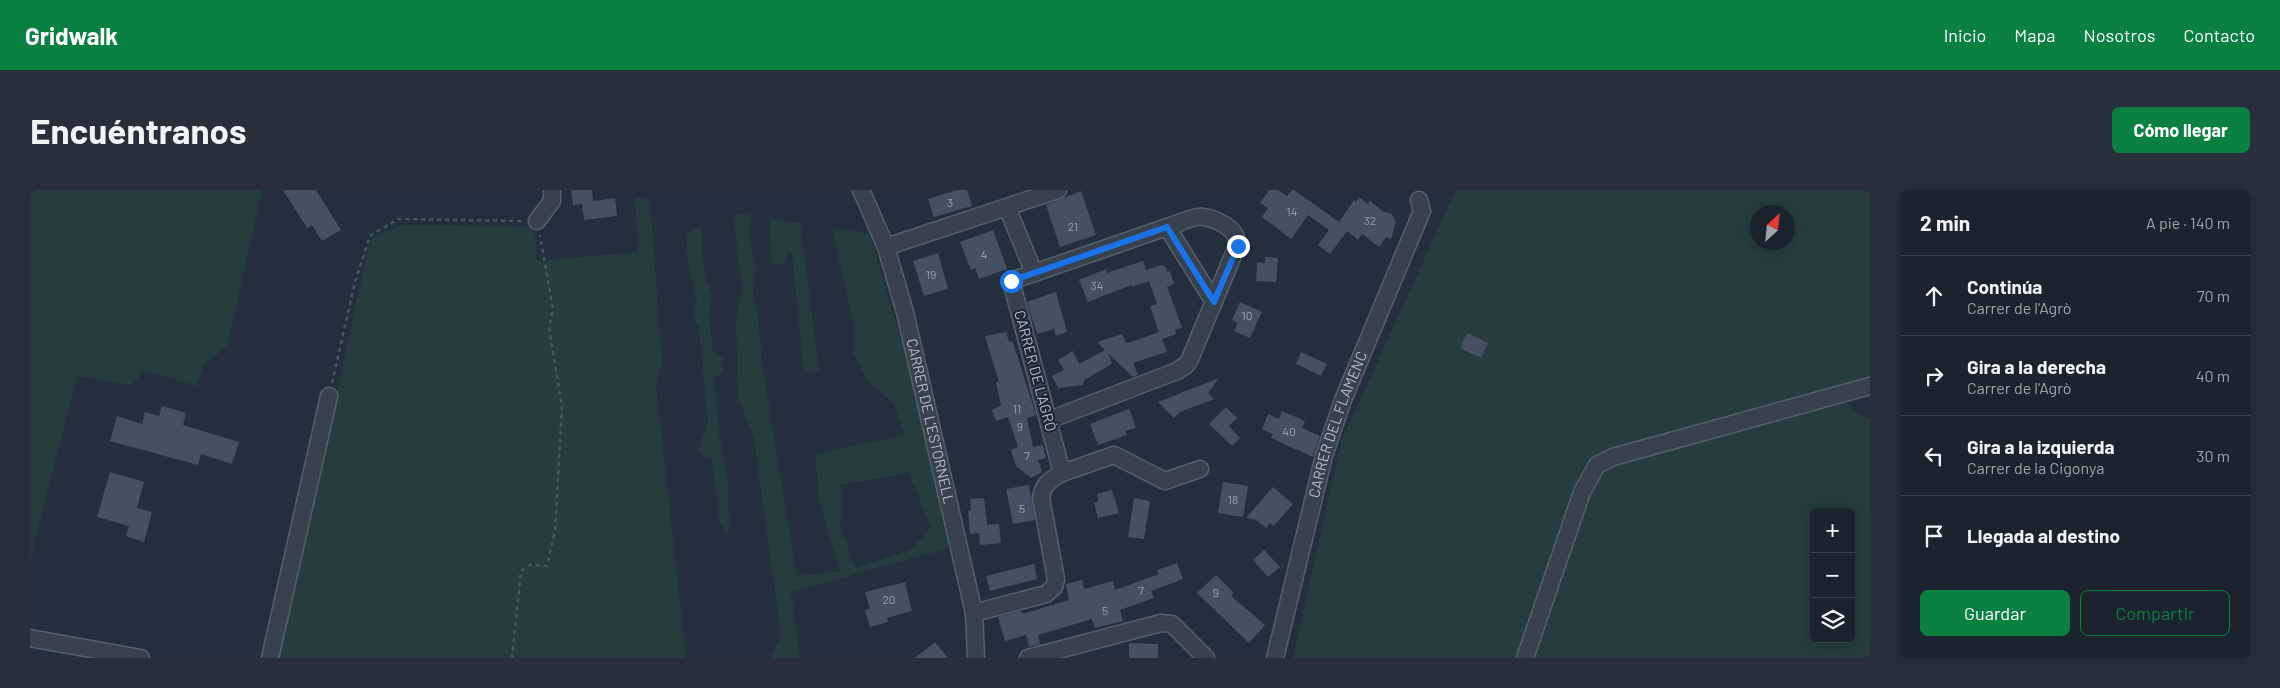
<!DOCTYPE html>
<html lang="es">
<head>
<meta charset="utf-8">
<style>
  body { margin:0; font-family:Barlow,sans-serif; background:#282f3a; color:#f1f3f6 }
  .controls { position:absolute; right:15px; bottom:15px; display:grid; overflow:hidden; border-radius:8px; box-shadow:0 2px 12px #0003 }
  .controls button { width:45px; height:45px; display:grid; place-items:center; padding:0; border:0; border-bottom:1px solid #39404a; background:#1b232e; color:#f1f3f6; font:25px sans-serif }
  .compass { position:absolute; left:1720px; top:15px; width:45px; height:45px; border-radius:50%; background:#1b232e; box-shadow:0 2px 12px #0003; rotate:27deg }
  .stop { position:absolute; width:15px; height:15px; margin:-11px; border:4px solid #1a73e8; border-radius:50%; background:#fff }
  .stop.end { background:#1a73e8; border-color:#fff; box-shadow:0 1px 5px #0008 }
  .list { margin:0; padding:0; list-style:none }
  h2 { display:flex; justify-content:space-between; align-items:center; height:65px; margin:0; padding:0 20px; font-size:21px }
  h2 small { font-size:16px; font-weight:400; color:#a0a4aa }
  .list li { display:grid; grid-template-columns:32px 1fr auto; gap:15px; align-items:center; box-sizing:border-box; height:80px; padding:0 20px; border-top:1px solid #39404a }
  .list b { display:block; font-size:19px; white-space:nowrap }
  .list p { margin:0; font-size:16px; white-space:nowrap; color:#a0a4aa }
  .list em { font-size:16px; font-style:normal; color:#a0a4aa }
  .actions { display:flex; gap:10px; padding:15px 20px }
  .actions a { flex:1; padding:11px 0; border:1px solid #0b8043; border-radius:8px; text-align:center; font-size:18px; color:#0b8043 }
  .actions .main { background:#0b8043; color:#fff }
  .icon { flex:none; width:28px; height:28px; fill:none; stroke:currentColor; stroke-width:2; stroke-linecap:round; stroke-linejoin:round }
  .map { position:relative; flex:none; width:1840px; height:468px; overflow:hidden; border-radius:8px }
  header { display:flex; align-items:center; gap:30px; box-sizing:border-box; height:70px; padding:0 25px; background:#0b8043; color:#fff }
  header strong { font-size:24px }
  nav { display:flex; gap:28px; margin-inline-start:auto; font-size:18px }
  .intro { display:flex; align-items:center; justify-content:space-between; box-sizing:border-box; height:120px; padding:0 30px }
  h1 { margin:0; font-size:35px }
  .button { padding:12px 22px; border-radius:8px; background:#0b8043; color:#fff; font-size:18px; font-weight:700 }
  main { display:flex; gap:30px; padding:0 30px }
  aside { flex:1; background:#1b232e; border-radius:8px; box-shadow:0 2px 12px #0003 }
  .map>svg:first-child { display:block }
  .green { fill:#263c3f; fill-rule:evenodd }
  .building { fill:#455162 }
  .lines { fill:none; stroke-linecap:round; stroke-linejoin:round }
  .minor-casing { stroke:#565f6c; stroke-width:19 }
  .path { stroke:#44595c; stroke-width:2.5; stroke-dasharray:4 4; stroke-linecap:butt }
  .minor { stroke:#38414e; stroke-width:16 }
  .route { stroke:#1a73e8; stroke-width:6 }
  .labels { text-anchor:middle; stroke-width:4; stroke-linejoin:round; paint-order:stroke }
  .number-label { font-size:12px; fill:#98a1af }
  .street-label { font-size:15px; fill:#b4bcc9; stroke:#1d2633 }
</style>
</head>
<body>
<header>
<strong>Gridwalk</strong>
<nav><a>Inicio</a><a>Mapa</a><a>Nosotros</a><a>Contacto</a></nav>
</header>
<div class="intro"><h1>Encuéntranos</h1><a class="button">Cómo llegar</a></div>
<main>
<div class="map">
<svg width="1840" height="468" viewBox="0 0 1840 468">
  <rect width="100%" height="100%" fill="#242f3e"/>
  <!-- green -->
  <path class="green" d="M 0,0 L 232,0 L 197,157 L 174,173 L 166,196 L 112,180 L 103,195 L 47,186 L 0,370 Z
    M 1426,0 L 1840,0 L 1840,186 L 1801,197 L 1826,223 L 1840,229 L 1840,468 L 1263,468 L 1311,252 ZM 1728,22 L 1758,22 L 1758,52 L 1728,52 ZM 1784,322 L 1821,322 L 1821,449 L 1784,449 Z
    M 605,8 L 620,10 L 632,172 L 626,195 L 656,468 L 249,468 L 340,50 L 352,42 L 375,35 L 505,37 L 507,71 L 608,62 Z
    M 711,24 L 722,26 L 718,44 L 726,77 L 723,105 L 728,123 L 732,174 L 767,386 L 810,381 L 789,310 L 785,264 L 875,245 L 863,213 L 838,191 L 823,162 L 824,136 L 802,38 L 840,44 L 888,208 L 919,358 L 761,402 L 770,468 L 741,468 L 751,444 L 724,249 L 708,207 L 706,132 L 712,96 L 703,27 ZM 879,283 L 901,337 L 882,359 L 825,378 L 810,334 L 813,313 L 809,295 Z
    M 739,29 L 770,33 L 789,180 L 774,183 L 762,65 L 758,62 L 753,75 L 742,73 Z
    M 672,37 L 672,58 L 675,87 L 682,104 L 679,123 L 683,162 L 693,169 L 693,183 L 684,188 L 689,243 L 698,294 L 699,339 L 696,345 L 690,333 L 682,269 L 673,267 L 669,259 L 678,232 L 669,138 L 663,127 L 667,112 L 658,71 L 656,44 Z"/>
  <!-- building -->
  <path class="building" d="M 253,0 L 286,0 L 311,40 L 292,51 L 282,35 L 277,38 Z
    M 541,0 L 562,0 L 563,11 L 585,8 L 587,26 L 554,30 L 552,14 L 543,15 Z
    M 927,0 L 937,0 L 942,16 L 904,27 L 898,9 Z
    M 1239,0 L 1248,0 L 1257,6 L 1262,0 L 1264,0 L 1309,32 L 1324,10 L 1326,12 L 1329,7 L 1338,14 L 1340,11 L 1354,22 L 1361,23 L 1366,32 L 1361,49 L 1356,47 L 1349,57 L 1332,44 L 1328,50 L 1317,41 L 1300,64 L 1288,55 L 1299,40 L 1278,25 L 1261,49 L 1232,27 L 1238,18 L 1230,13 Z
    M 1051,1 L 1066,45 L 1030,57 L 1016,15 Z
    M 963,40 L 977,79 L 949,89 L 945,78 L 941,80 L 930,52 Z
    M 908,63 L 918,99 L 894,106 L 883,71 Z
    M 1235,67 L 1248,68 L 1246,92 L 1226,91 L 1227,72 L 1235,73 Z
    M 1113,71 L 1116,80 L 1131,75 L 1136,77 L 1137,82 L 1140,81 L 1144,94 L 1137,97 L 1152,138 L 1145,140 L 1146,144 L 1132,149 L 1137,162 L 1103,173 L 1108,185 L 1103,187 L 1078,163 L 1082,174 L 1054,190 L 1053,195 L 1028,198 L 1022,186 L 1034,180 L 1028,170 L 1043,161 L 1049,174 L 1075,160 L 1067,152 L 1092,144 L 1096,153 L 1098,153 L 1129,142 L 1120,116 L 1127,114 L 1119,91 L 1102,97 L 1101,95 L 1058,112 L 1049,90 L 1076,79 L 1077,83 Z
    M 1026,102 L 1037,142 L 1026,146 L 1024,139 L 1007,144 L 997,112 Z
    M 1210,112 L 1232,122 L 1220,148 L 1204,141 L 1208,133 L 1202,130 Z
    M 976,142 L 979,152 L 982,151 L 987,165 L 1006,225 L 997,228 L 1003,257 L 1013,255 L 1016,268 L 1008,270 L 1012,282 L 1001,288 L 986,276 L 981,260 L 988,257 L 978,227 L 966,231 L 962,220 L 971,215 L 966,192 L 969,192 L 955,146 Z
    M 1437,143 L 1458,153 L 1451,168 L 1430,158 Z
    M 1271,162 L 1297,174 L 1291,186 L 1266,174 Z
    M 1189,188 L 1178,203 L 1184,209 L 1150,222 L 1144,228 L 1128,212 Z
    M 132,216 L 156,223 L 153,235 L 209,252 L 202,274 L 171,264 L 168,275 L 80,251 L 87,226 L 112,234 L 115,222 L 129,226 Z
    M 1196,217 L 1207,228 L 1199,236 L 1210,248 L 1202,256 L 1179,234 Z
    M 1099,219 L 1106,238 L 1095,241 L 1097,245 L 1068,255 L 1060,234 Z
    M 1252,221 L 1275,231 L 1272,238 L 1290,246 L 1283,267 L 1241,248 L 1243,244 L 1232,239 L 1238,224 L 1249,229 Z
    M 80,282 L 114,292 L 107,318 L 122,322 L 114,352 L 96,346 L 99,336 L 67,327 Z
    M 1193,292 L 1218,296 L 1213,327 L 1188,323 Z
    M 999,295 L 1005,330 L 983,334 L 976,299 Z
    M 1243,297 L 1263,314 L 1244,336 L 1240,333 L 1236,338 L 1226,330 L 1216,328 Z
    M 1082,300 L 1089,323 L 1068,328 L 1064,313 L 1069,311 L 1067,304 Z
    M 954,308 L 957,335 L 969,334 L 971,353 L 950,355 L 949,343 L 940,344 L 938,321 L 941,320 L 940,309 Z
    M 1104,308 L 1120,311 L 1114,349 L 1098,347 Z
    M 1234,360 L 1250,377 L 1238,387 L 1223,370 Z
    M 1147,373 L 1153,389 L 1121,401 L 1124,408 L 1090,420 L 1093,431 L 1065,438 L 1062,429 L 1008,445 L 1010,454 L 999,457 L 996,445 L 975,451 L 968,427 L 991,421 L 992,424 L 1039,410 L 1036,394 L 1052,390 L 1054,399 L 1083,391 L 1085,400 L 1129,384 L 1127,380 Z
    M 1004,374 L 1007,389 L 960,401 L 956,386 Z
    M 1186,385 L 1204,403 L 1201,406 L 1235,435 L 1219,453 L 1167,403 Z
    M 875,392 L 882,421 L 857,428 L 858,432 L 840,437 L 835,420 L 840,419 L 835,402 Z
    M 905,452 L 918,468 L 885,468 Z
    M 1099,453 L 1128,454 L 1128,468 L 1099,468 Z"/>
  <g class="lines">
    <defs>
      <g id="minor">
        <path id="s1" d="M 831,0 L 856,57 L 875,122 L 944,423 L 946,468"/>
        <path d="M 977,17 L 1004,83"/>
        <path d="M 507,31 L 522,11 L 522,0"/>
        <path d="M 856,57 L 1028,0"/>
        <path d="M 1019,230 L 1147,181 L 1156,175 L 1160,169 L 1207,56 C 1207,52 1207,48 1205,45 C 1200,35 1178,25 1167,27 C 1157,29 1147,34 1137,37"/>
        <path d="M 1032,283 L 1084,265 L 1135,291 L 1170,279"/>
        <path d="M 944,423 L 1016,404 L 1024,397 L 1026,389 L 1011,308 C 1013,294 1020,290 1032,283 L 981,91 L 1137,37 L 1184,112"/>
        <path d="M 0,448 L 111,468"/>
        <path d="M 240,468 L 299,206"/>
        <path d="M 998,468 L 1131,433 L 1142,434 L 1176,468"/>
        <path id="s2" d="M 1245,468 L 1294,266 L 1313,210 L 1392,21 L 1389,10"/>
        <path d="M 1495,468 L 1552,302 L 1567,275 L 1583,267 L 1840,196"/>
      </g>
    </defs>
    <!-- minor casing -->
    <use href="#minor" class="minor-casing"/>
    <!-- path -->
    <path class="path" d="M 302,193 L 325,92 L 340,46 L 368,29 L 493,31
      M 482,468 L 491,381 L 500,375 L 517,376 L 525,340 L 532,217 L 519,138 L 523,119 L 510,45"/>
    <!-- minor -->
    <use href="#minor" class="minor"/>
  </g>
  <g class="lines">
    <!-- route -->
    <path class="route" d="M 981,91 L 1137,37 L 1184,112 L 1208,56"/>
  </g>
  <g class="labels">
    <!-- number labels -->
    <g class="number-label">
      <text x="920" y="17">3</text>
      <text x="1262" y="26">14</text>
      <text x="1340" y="35">32</text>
      <text x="1043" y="41">21</text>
      <text x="954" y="69">4</text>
      <text x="901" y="89">19</text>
      <text x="1067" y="100">34</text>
      <text x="1217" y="130">10</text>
      <text x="987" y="223">11</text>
      <text x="990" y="241">9</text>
      <text x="1259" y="246">40</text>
      <text x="997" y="270">7</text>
      <text x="1203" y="314">18</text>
      <text x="992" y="323">5</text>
      <text x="1111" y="405">7</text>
      <text x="1186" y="407">9</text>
      <text x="859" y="414">20</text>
      <text x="1075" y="425">5</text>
    </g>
    <!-- street labels -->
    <g class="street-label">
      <text transform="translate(1005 181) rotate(75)" y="5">CARRER DE L'AGRÒ</text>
      <text dy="5" stroke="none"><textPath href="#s1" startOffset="242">CARRER DE L'ESTORNELL</textPath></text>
      <text dy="5" stroke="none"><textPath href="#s2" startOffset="242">CARRER DEL FLAMENC</textPath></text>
    </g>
  </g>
</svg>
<div class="controls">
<button>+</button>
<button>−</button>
<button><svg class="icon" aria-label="layers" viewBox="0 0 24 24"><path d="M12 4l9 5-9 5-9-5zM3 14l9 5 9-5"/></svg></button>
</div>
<svg class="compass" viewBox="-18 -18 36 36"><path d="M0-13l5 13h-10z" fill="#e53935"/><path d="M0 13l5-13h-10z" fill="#a0a4aa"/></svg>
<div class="stop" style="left:981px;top:91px"></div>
<div class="stop end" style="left:1208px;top:56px"></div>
</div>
<aside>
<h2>2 min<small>A pie · 140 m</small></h2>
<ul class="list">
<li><svg class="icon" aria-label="ahead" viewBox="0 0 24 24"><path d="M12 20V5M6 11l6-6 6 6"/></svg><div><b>Continúa</b><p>Carrer de l'Agrò</p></div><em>70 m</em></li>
<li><svg class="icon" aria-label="right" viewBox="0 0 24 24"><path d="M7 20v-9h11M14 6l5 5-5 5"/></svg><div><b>Gira a la derecha</b><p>Carrer de l'Agrò</p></div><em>40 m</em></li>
<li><svg class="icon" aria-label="left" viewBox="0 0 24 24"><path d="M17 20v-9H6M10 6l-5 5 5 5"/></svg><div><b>Gira a la izquierda</b><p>Carrer de la Cigonya</p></div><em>30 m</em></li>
<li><svg class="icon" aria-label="arrive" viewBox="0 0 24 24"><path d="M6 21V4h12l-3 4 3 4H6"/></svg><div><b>Llegada al destino</b></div></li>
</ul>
<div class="actions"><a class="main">Guardar</a><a>Compartir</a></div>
</aside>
</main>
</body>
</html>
